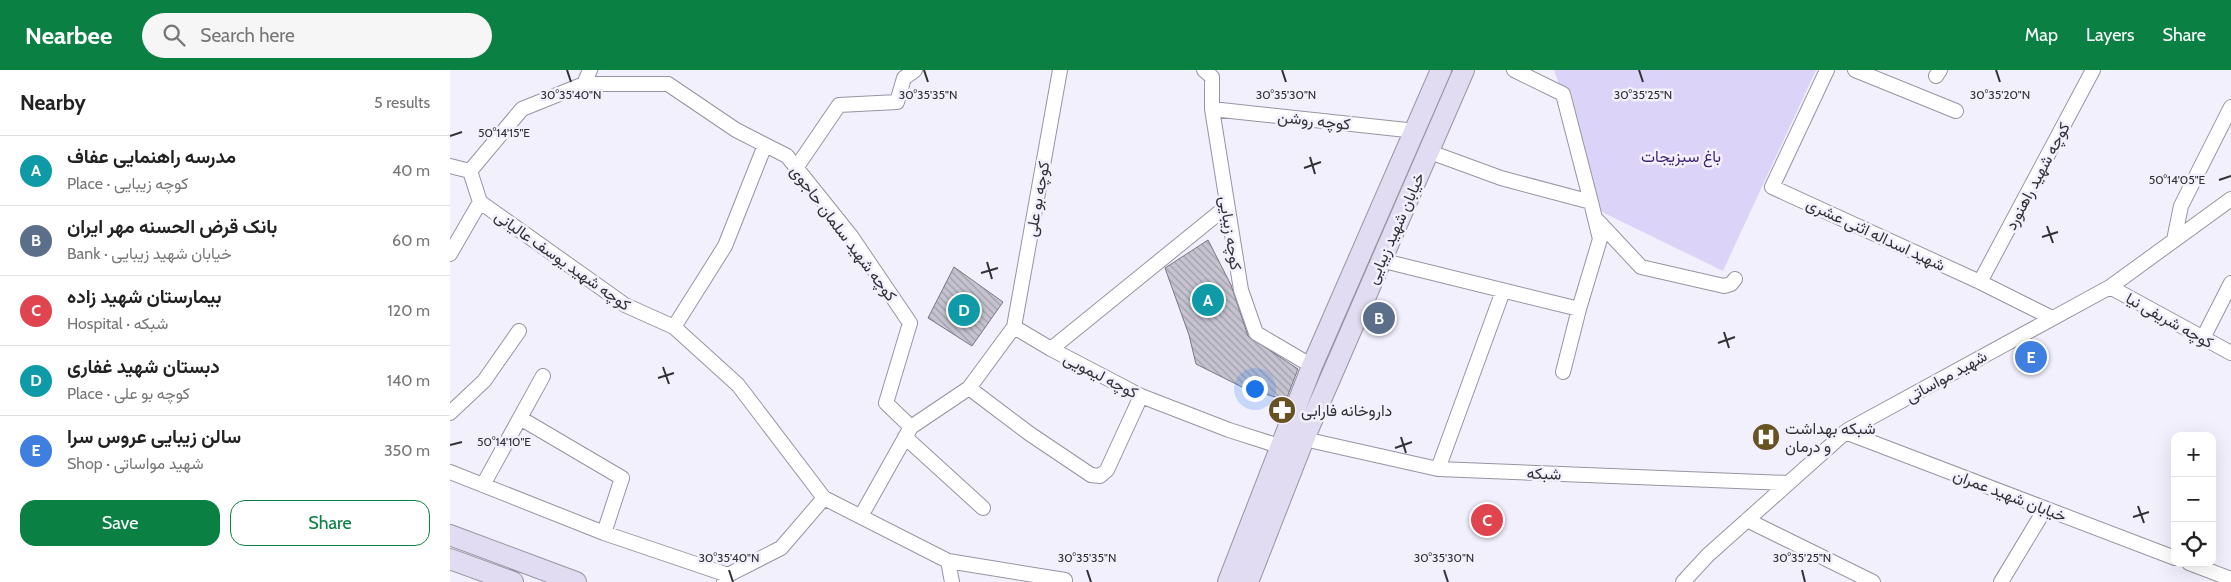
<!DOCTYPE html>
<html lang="en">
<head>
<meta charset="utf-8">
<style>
  body { margin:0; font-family:Cabin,Vazirmatn,sans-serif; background:#f6f6f6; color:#222 }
  .controls { position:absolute; right:15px; bottom:15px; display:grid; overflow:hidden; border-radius:10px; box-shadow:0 5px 20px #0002 }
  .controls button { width:45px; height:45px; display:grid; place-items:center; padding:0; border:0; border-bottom:1px solid #e0e0e0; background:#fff; color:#222; font:25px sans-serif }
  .you { position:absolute; left:804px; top:318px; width:18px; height:18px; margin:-12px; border:4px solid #fff; border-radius:50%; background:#1a73e8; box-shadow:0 0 0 8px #1a73e833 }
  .badge { display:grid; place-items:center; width:32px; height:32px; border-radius:50%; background:#0b8043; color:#fff; font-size:16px; font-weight:700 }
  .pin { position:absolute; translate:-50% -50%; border:2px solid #fff; box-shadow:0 1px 5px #0006 }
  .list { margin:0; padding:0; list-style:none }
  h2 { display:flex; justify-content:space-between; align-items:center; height:65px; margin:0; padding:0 20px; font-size:21px }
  h2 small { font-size:16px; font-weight:400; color:#767676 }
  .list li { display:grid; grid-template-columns:32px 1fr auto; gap:15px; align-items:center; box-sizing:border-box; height:70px; padding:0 20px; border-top:1px solid #e0e0e0 }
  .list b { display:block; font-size:19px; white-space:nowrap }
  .list p { margin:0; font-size:16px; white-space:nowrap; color:#767676 }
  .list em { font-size:16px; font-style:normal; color:#767676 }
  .actions { display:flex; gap:10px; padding:15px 20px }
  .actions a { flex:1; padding:11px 0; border:1px solid #0b8043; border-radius:15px; text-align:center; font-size:18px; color:#0b8043 }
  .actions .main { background:#0b8043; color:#fff }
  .icon { flex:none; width:28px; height:28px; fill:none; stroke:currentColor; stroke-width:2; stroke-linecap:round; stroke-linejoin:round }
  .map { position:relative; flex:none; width:1781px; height:512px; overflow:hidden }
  header { display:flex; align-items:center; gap:30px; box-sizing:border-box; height:70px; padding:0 25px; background:#0b8043; color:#fff }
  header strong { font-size:24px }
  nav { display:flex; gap:28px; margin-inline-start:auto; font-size:18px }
  .search { width:350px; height:45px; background:#f6f6f6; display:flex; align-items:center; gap:12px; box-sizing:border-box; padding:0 18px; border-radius:28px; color:#767676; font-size:19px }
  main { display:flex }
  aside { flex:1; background:#fff }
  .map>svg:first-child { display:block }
  .garden { fill:#dcd3f9 }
  .building { fill:url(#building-back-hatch); stroke:#797783 }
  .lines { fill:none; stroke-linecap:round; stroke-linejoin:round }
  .street-casing { stroke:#9794a1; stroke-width:16 }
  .secondary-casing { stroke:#9794a1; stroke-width:22 }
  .street { stroke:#fff; stroke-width:14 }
  .secondary { stroke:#e1dcf1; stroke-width:20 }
  .ticks { fill:none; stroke:#323136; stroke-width:2 }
  .labels { text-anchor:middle; stroke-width:5; stroke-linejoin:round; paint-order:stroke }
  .street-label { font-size:16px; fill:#323136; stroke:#f3f0fe }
  .park-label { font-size:16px; fill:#402373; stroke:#f3f0fe }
  .poi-label { font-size:16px; fill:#323136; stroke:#f3f0fe; text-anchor:start }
  .ticks-label { font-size:12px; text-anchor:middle; fill:#323136; stroke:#f3f0fe; stroke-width:5; stroke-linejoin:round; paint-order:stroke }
</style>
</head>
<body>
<header>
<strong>Nearbee</strong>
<div class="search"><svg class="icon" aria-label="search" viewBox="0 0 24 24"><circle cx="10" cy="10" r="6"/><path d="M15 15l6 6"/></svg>Search here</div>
<nav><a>Map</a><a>Layers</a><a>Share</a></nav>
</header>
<main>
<aside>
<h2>Nearby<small>5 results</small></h2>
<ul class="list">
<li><span class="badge" style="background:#0f9aa8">A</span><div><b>مدرسه راهنمایی عفاف</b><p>Place · کوچه زیبایی</p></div><em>40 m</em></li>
<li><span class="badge" style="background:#5c6f8a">B</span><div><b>بانک قرض الحسنه مهر ایران</b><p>Bank · خیابان شهید زیبایی</p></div><em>60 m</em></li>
<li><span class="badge" style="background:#e0444e">C</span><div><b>بیمارستان شهید زاده</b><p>Hospital · شبکه</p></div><em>120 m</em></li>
<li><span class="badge" style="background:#0f9aa8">D</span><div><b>دبستان شهید غفاری</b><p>Place · کوچه بو علی</p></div><em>140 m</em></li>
<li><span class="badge" style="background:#3f7fe0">E</span><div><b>سالن زیبایی عروس سرا</b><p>Shop · شهید مواساتی</p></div><em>350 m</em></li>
</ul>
<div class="actions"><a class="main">Save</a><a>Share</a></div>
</aside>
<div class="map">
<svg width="1781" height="512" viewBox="0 0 1781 512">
  <defs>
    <pattern id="building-back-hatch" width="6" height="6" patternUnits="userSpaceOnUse" patternTransform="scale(1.25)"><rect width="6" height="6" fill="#c5c3d0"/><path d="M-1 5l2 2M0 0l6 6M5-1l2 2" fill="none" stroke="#a19faa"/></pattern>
  </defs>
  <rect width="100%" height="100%" fill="#f3f0fe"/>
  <!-- garden -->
  <path class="garden" d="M 1104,0 L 1366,0 L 1273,201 L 1152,142 Z"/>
  <!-- building -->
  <path class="building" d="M 758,170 L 781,215 L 798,266 L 848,299 L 836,330 L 794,318 L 746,294 L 739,265 L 715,198 Z
    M 504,197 L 553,232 L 522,276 L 478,248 Z"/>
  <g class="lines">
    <defs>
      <path id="street" d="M 754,0 L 762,7 L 762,39 L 791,220 L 806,263 L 862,296
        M 1064,0 L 1113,24 L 1141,132
        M 1377,0 L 1322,117 L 1530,212 L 1602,248
        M 1405,0 L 1506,41
        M 1486,6 L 1490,0
        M 134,14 L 218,14 L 286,60 L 337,86 L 401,166 L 460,253 L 436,333 L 461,357
        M 762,39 L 966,61
        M 0,96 L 20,101
        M 346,98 L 389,35 L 447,32 L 454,8 L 465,0
        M 30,132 L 175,235 L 224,257 L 288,315 L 374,428 L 331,478 L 278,505 L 274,512
        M 776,137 L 601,279 L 691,326 L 779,360 L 829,376
        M 1147,150 L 1191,197 L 1274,216 L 1281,214 L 1285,209
        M 1724,170 L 1731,136 L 1781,37
        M 0,184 L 30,132 L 20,101 L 72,39 L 134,14 L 140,0
        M 930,190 L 1129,239 L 1150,169 L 1141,132 L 1051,108 L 980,82
        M 1530,212 L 1643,0
        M 1660,217 L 1781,283
        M 224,257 L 275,176 L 315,75
        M 564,257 L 601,279
        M 1753,268 L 1781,213
        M 1113,302 L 1129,239
        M 519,318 L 580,364 L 641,405 L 650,406 L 657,400 L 691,326
        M 0,343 L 34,311 L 69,261
        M 70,348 L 172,408 L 154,463
        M 1395,362 L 1725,488
        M 455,367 L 533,438
        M 854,369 L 988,399 L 1338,413
        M 988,399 L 1053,221
        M 0,402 L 154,463 L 278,505
        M 33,415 L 93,306
        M 374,428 L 498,491 L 615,510
        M 411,446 L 461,357 L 519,318 L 564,257 L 610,0
        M 1297,450 L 1423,512
        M 498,491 L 502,512
        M 1739,493 L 1781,509
        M 1233,512 L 1258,485 L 1398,360 L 1660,217 L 1781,129
        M 1551,512 L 1595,439"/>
      <path id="secondary" d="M 0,465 L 126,512
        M 0,489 L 63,512
        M 778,512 L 862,296 L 991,0
        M 798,512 L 854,369 L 1014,0"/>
    </defs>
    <!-- street casing -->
    <use href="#street" class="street-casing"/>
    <!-- secondary casing -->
    <use href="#secondary" class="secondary-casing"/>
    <!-- street -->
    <use href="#street" class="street"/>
    <!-- secondary -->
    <use href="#secondary" class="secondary"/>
  </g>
  <!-- ticks -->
  <path class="ticks" d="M 117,0 L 121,12M 474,0 L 478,12M 832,0 L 836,12M 1189,0 L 1193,12M 1546,0 L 1550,12M 0,66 L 12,62M 860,87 L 865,104M 854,98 L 871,92M 1769,110 L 1781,106M 1597,156 L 1603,173M 1592,167 L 1608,162M 537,192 L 542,209M 531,203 L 548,198M 1274,262 L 1279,278M 1268,273 L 1285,267M 213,297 L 219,314M 208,308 L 224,303M 951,367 L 956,383M 0,375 L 12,372M 945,378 L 962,372M 1688,436 L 1694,453M 1683,447 L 1699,442M 279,500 L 283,512M 637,500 L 641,512M 994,500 L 998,512M 1352,500 L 1355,512"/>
  <!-- icons -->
  <defs>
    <symbol id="pharmacy-disc" viewBox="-11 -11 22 22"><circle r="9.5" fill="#675221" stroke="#f3f0fe"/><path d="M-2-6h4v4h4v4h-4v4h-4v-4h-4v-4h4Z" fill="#fff"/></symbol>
    <symbol id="hospital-disc" viewBox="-11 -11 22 22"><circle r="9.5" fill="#675221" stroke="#f3f0fe"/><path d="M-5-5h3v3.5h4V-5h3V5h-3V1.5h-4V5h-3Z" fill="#fff"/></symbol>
  </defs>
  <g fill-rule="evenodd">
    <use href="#pharmacy-disc" x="816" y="324" width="32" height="32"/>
    <use href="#hospital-disc" x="1300" y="351" width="32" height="32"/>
  </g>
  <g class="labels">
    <!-- street labels -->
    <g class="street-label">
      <text transform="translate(864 50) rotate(6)" y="6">کوچه روشن</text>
      <text transform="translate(1587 106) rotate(-62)" y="6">کوچه شهید راهنورد</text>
      <text transform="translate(587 129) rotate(-80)" y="6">کوچه بو علی</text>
      <text transform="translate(945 158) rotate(-66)" y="6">خیابان شهید زیبایی</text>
      <text transform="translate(394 163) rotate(53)" y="6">کوچه شهید سلمان حاجوی</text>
      <text transform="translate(781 163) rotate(81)" y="6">کوچه زیبایی</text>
      <text transform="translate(1426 164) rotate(25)" y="6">شهید اسداله اثنی عشری</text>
      <text transform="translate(113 190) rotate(35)" y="6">کوچه شهید یوسف عالیانی</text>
      <text transform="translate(1720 250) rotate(29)" y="6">کوچه شریفی نیا</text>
      <text transform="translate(651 305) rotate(27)" y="6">کوچه لیمویی</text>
      <text transform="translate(1496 306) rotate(-29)" y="6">شهید مواساتی</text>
      <text transform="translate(1094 403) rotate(2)" y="6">شبکه</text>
      <text transform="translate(1560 425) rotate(21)" y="6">خیابان شهید عمران</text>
    </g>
    <!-- park labels -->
    <g class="park-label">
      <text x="1231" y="92">باغ سبزیجات</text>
    </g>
    <!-- poi labels -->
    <g class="poi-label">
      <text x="851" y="346">داروخانه فارابی</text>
      <text x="1335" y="364">شبکه بهداشت<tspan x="1335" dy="18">و درمان</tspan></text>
    </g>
  </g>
  <g class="ticks-label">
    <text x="121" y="29">30°35'40"N</text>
    <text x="478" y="29">30°35'35"N</text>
    <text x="836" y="29">30°35'30"N</text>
    <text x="1193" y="29">30°35'25"N</text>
    <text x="1550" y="29">30°35'20"N</text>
    <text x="54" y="67">50°14'15"E</text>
    <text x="1727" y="114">50°14'05"E</text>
    <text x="54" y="376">50°14'10"E</text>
    <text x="279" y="492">30°35'40"N</text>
    <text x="637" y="492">30°35'35"N</text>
    <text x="994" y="492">30°35'30"N</text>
    <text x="1352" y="492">30°35'25"N</text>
  </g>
</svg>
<div class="controls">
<button>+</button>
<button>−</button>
<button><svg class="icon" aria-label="locate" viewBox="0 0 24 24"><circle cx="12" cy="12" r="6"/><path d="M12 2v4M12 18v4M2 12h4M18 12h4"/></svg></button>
</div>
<div class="you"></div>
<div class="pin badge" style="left:758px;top:230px;background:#0f9aa8">A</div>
<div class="pin badge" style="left:929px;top:248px;background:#5c6f8a">B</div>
<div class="pin badge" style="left:1037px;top:450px;background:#e0444e">C</div>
<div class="pin badge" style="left:514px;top:240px;background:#0f9aa8">D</div>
<div class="pin badge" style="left:1581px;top:287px;background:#3f7fe0">E</div>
</div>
</main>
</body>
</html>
